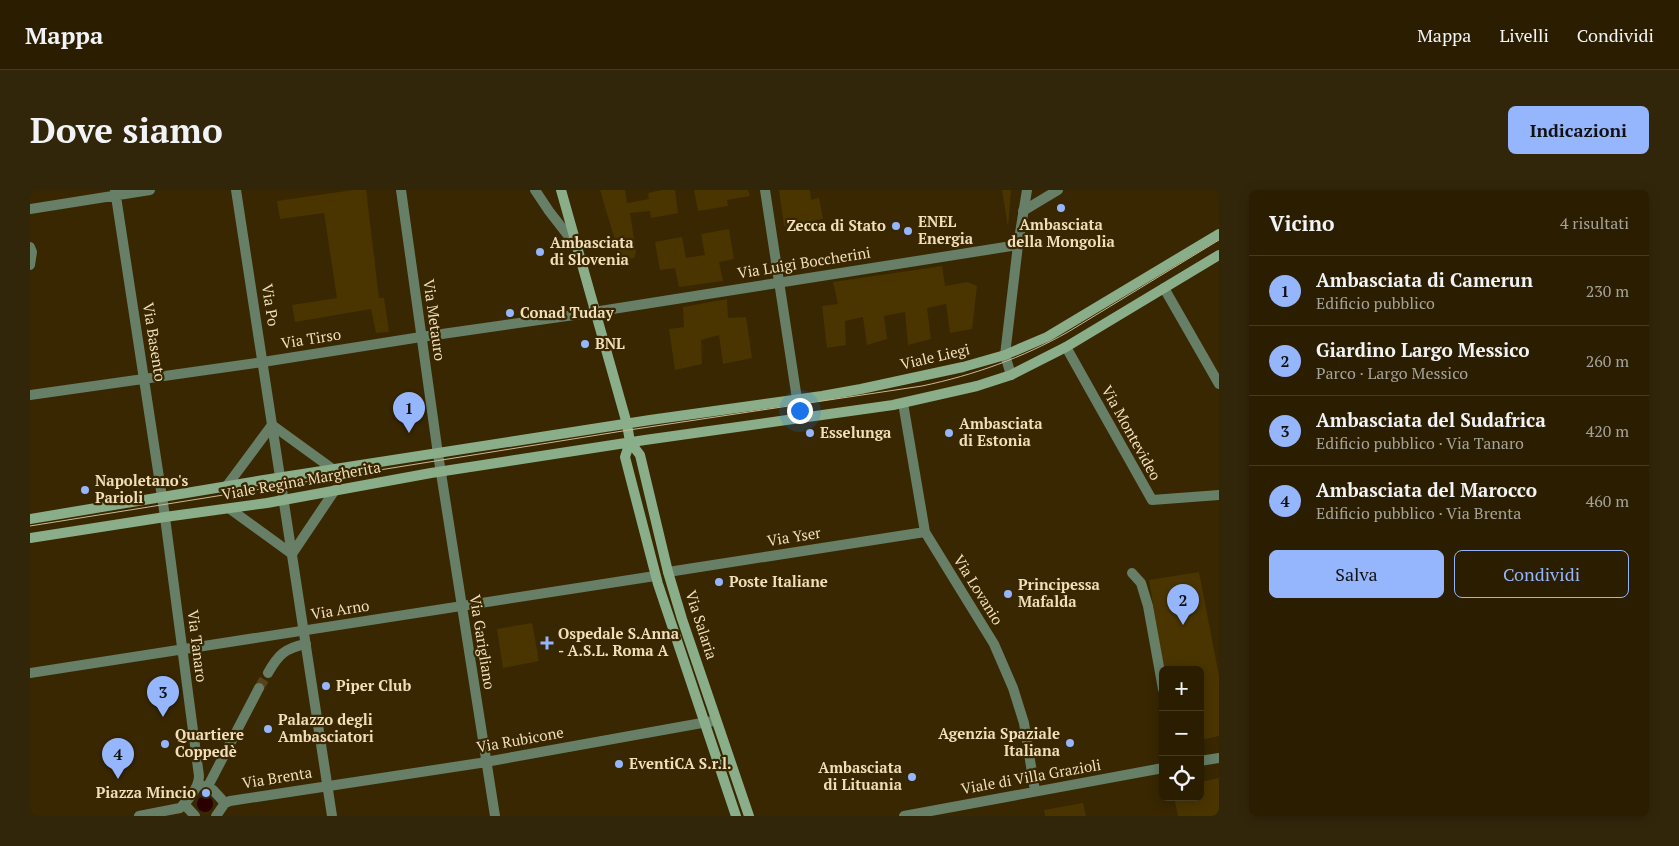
<!DOCTYPE html>
<html lang="it">
<head>
<meta charset="utf-8">
<style>
  body { margin:0; font-family:"PT Serif",serif; background:#32260a; color:#f1f3f6 }
  .controls { position:absolute; right:15px; bottom:15px; display:grid; overflow:hidden; border-radius:8px; box-shadow:0 2px 12px #0003 }
  .controls button { width:45px; height:45px; display:grid; place-items:center; padding:0; border:0; border-bottom:1px solid #463b22; background:#2a1d00; color:#f1f3f6; font:25px sans-serif }
  .you { position:absolute; left:769px; top:220px; width:18px; height:18px; margin:-12px; border:4px solid #fff; border-radius:50%; background:#1a73e8; box-shadow:0 0 0 8px #1a73e833 }
  .badge { display:grid; place-items:center; width:32px; height:32px; border-radius:50%; background:#95b6fd; color:#111; font-size:16px; font-weight:700 }
  .pin { position:absolute; translate:-50% -41px; filter:drop-shadow(0 1px 2px #0008) }
  .pin::after { content:''; position:absolute; top:26px; width:18px; height:15px; background:inherit; clip-path:polygon(0 0,100% 0,50% 100%) }
  .list { margin:0; padding:0; list-style:none }
  h2 { display:flex; justify-content:space-between; align-items:center; height:65px; margin:0; padding:0 20px; font-size:21px }
  h2 small { font-size:16px; font-weight:400; color:#a5a299 }
  .list li { display:grid; grid-template-columns:32px 1fr auto; gap:15px; align-items:center; box-sizing:border-box; height:70px; padding:0 20px; border-top:1px solid #463b22 }
  .list b { display:block; font-size:19px; white-space:nowrap }
  .list p { margin:0; font-size:16px; white-space:nowrap; color:#a5a299 }
  .list em { font-size:16px; font-style:normal; color:#a5a299 }
  .actions { display:flex; gap:10px; padding:15px 20px }
  .actions a { flex:1; padding:11px 0; border:1px solid #95b6fd; border-radius:8px; text-align:center; font-size:18px; color:#95b6fd }
  .actions .main { background:#95b6fd; color:#111 }
  .icon { flex:none; width:28px; height:28px; fill:none; stroke:currentColor; stroke-width:2; stroke-linecap:round; stroke-linejoin:round }
  .map { position:relative; flex:none; width:1189px; height:626px; overflow:hidden; border-radius:8px }
  header { display:flex; align-items:center; gap:30px; box-sizing:border-box; height:70px; padding:0 25px; background:#2a1d00; border-bottom:1px solid #463b22 }
  header strong { font-size:24px }
  nav { display:flex; gap:28px; margin-inline-start:auto; font-size:18px }
  .intro { display:flex; align-items:center; justify-content:space-between; box-sizing:border-box; height:120px; padding:0 30px }
  h1 { margin:0; font-size:35px }
  .button { padding:12px 22px; border-radius:8px; background:#95b6fd; color:#111; font-size:18px; font-weight:700 }
  main { display:flex; gap:30px; padding:0 30px }
  aside { flex:1; background:#2a1d00; border-radius:8px; box-shadow:0 2px 12px #0003 }
  .map>svg:first-child { display:block }
  .green { fill:#4a3500 }
  .water { fill:#2c0001 }
  .lines { fill:none; stroke-linecap:round; stroke-linejoin:round }
  .pedestrian-tunnel { stroke:#54431c; stroke-width:10; stroke-dasharray:10 5; stroke-linecap:butt }
  .pedestrian { stroke:#677e67; stroke-width:10 }
  .minor { stroke:#677e67; stroke-width:10 }
  .tertiary { stroke:#677e67; stroke-width:10 }
  .secondary { stroke:#89ae89; stroke-width:10 }
  .tram { stroke:#cab994; stroke-width:1 }
  .poi-dot { fill:#95b6fd; stroke:#382700; stroke-width:2 }
  .labels { text-anchor:middle; stroke-width:4.5; stroke-linejoin:round; paint-order:stroke }
  .poi-label { font-size:15px; font-weight:bold; fill:#f1dfbb; stroke:#382700; text-anchor:start }
  .street-label { font-size:15px; fill:#f1dfbb; stroke:#382700 }
</style>
</head>
<body>
<header>
<strong>Mappa</strong>
<nav><a>Mappa</a><a>Livelli</a><a>Condividi</a></nav>
</header>
<div class="intro"><h1>Dove siamo</h1><a class="button">Indicazioni</a></div>
<main>
<div class="map">
<svg width="1189" height="626" viewBox="0 0 1189 626">
  <rect width="100%" height="100%" fill="#382700"/>
  <!-- green -->
  <path class="green" d="M 323,0 L 336,0 L 349,108 L 354,108 L 359,142 L 346,143 L 341,119 L 265,132 L 262,115 L 307,108 L 294,23 L 250,29 L 247,11 Z
    M 570,0 L 595,0 L 597,13 L 619,9 L 618,3 L 632,0 L 645,0 L 648,23 L 621,28 L 620,21 L 600,23 L 606,63 L 604,68 L 591,70 Z
    M 664,0 L 718,0 L 720,6 L 697,10 L 698,16 L 668,21 Z
    M 749,0 L 780,0 L 781,10 L 789,8 L 793,29 L 754,36 Z
    M 966,0 L 981,0 L 978,37 L 972,0 Z
    M 699,39 L 704,69 L 689,72 L 693,91 L 649,97 L 645,78 L 630,80 L 625,52 L 652,47 L 656,68 L 675,65 L 671,44 Z
    M 912,76 L 915,96 L 938,92 L 947,96 L 942,139 L 920,143 L 916,114 L 897,118 L 901,149 L 878,155 L 875,122 L 854,126 L 857,149 L 837,155 L 833,127 L 815,131 L 816,155 L 797,158 L 792,116 L 808,114 L 803,92 Z
    M 697,109 L 698,128 L 716,127 L 722,168 L 693,174 L 689,145 L 671,150 L 672,174 L 645,180 L 639,139 L 654,137 L 653,117 Z
    M 1169,382 L 1189,486 L 1189,546 L 1170,550 L 1170,480 L 1134,480 L 1119,390 Z
    M 502,433 L 509,471 L 473,478 L 467,439 Z
    M 1189,588 L 1189,626 L 1148,626 L 1144,607 L 1170,607 L 1170,592 Z
    M 1053,613 L 1056,626 L 1015,626 L 1014,620 Z"/>
  <!-- water -->
  <path class="water" d="M167 614a8 8 0 1 1 16 0a8 8 0 1 1-16 0Z"/>
  <g class="lines">
    <!-- pedestrian-tunnel -->
    <path class="pedestrian-tunnel" d="M 229,498 L 238,483"/>
    <!-- pedestrian -->
    <path class="pedestrian" d="M 238,483 C 248,465 255,458 276,454
      M 173,596 L 183,600 L 195,613
      M 177,598 L 229,498
      M 154,614 L 165,626"/>
    <!-- minor -->
    <path class="minor" d="M 85,0 L 134,320 L 169,586 C 169,597 158,611 150,618 L 109,626
      M 371,0 L 408,264 L 465,626
      M 505,0 L 519,21 L 547,57
      M 735,0 L 767,209
      M 0,19 L 120,0
      M 993,21 L 1028,0
      M 0,57 L 2,62 L 0,75
      M 1134,98 L 1189,194
      M 1036,157 L 1122,310 L 1189,305
      M 0,205 L 233,172 L 391,147 L 551,124 L 988,55
      M 873,213 L 895,342 L 964,454 L 983,498 L 994,533 L 1005,601
      M 196,297 L 242,235 L 304,280
      M 200,319 L 262,364 L 305,300
      M 638,382 L 895,342
      M 1102,383 L 1111,393 L 1118,416 L 1133,499
      M 0,483 L 625,386
      M 1170,571 L 1189,568
      M 186,626 L 195,613 L 200,611 L 450,573 L 683,531
      M 874,626 L 1133,578"/>
    <!-- tertiary -->
    <path class="tertiary" d="M 206,0 L 302,626
      M 981,185 L 975,165 L 988,55 L 997,0"/>
    <!-- secondary -->
    <path class="secondary" d="M 531,0 L 597,234 L 600,252 L 595,267 L 628,394 L 706,626
      M 600,252 L 610,265 L 638,382 L 652,429 L 719,626
      M 0,329 L 234,290 L 620,230 L 792,206 L 831,199 L 933,177 L 975,165 L 1017,147 L 1189,44
      M 0,348 L 135,327 L 237,313 L 401,283 L 615,250 L 863,215 L 947,196 L 981,185 L 1036,157 L 1189,65"/>
    <!-- tram -->
    <path class="tram" d="M 0,336 L 599,240 L 892,196 C 944,185 992,168 1038,142 L 1189,50"/>
  </g>
  <!-- markers -->
  <g class="poi-dot">
    <circle cx="1031" cy="18" r="5"/>
    <circle cx="866" cy="36" r="5"/>
    <circle cx="878" cy="41" r="5"/>
    <circle cx="510" cy="62" r="5"/>
    <circle cx="480" cy="123" r="5"/>
    <circle cx="555" cy="154" r="5"/>
    <circle cx="780" cy="243" r="5"/>
    <circle cx="919" cy="243" r="5"/>
    <circle cx="55" cy="300" r="5"/>
    <circle cx="689" cy="392" r="5"/>
    <circle cx="978" cy="404" r="5"/>
    <path d="M514.5 445.5h5v5h5v5h-5v5h-5v-5h-5v-5h5z"/>
    <circle cx="296" cy="496" r="5"/>
    <circle cx="238" cy="539" r="5"/>
    <circle cx="1040" cy="553" r="5"/>
    <circle cx="135" cy="554" r="5"/>
    <circle cx="589" cy="574" r="5"/>
    <circle cx="882" cy="587" r="5"/>
    <circle cx="176" cy="603" r="5"/>
  </g>
  <g class="labels">
    <!-- poi labels -->
    <g class="poi-label">
      <text x="888" y="37">ENEL<tspan x="888" dy="17">Energia</tspan></text>
      <text x="1031" y="40" text-anchor="middle">Ambasciata<tspan x="1031" dy="17">della Mongolia</tspan></text>
      <text x="856" y="41" text-anchor="end">Zecca di Stato</text>
      <text x="520" y="58">Ambasciata<tspan x="520" dy="17">di Slovenia</tspan></text>
      <text x="490" y="128">Conad Tuday</text>
      <text x="565" y="159">BNL</text>
      <text x="929" y="239">Ambasciata<tspan x="929" dy="17">di Estonia</tspan></text>
      <text x="790" y="248">Esselunga</text>
      <text x="65" y="296">Napoletano's<tspan x="65" dy="17">Parioli</tspan></text>
      <text x="699" y="397">Poste Italiane</text>
      <text x="988" y="400">Principessa<tspan x="988" dy="17">Mafalda</tspan></text>
      <text x="528" y="449">Ospedale S.Anna<tspan x="528" dy="17">- A.S.L. Roma A</tspan></text>
      <text x="306" y="501">Piper Club</text>
      <text x="248" y="535">Palazzo degli<tspan x="248" dy="17">Ambasciatori</tspan></text>
      <text x="1030" y="549" text-anchor="end">Agenzia Spaziale<tspan x="1030" dy="17">Italiana</tspan></text>
      <text x="145" y="550">Quartiere<tspan x="145" dy="17">Coppedè</tspan></text>
      <text x="599" y="579">EventiCA S.r.l.</text>
      <text x="872" y="583" text-anchor="end">Ambasciata<tspan x="872" dy="17">di Lituania</tspan></text>
      <text x="166" y="608" text-anchor="end">Piazza Mincio</text>
    </g>
    <!-- street labels -->
    <g class="street-label">
      <text transform="translate(774 73) rotate(-9)" y="5">Via Luigi Boccherini</text>
      <text transform="translate(240 115) rotate(81)" y="5">Via Po</text>
      <text transform="translate(404 130) rotate(82)" y="5">Via Metauro</text>
      <text transform="translate(281 149) rotate(-9)" y="5">Via Tirso</text>
      <text transform="translate(124 152) rotate(81)" y="5">Via Basento</text>
      <text transform="translate(905 167) rotate(-13)" y="5">Viale Liegi</text>
      <text transform="translate(1101 243) rotate(61)" y="5">Via Montevideo</text>
      <text transform="translate(271 291) rotate(-10)" y="5">Viale Regina Margherita</text>
      <text transform="translate(764 347) rotate(-9)" y="5">Via Yser</text>
      <text transform="translate(948 400) rotate(58)" y="5">Via Lovanio</text>
      <text transform="translate(310 420) rotate(-9)" y="5">Via Arno</text>
      <text transform="translate(671 435) rotate(72)" y="5">Via Salaria</text>
      <text transform="translate(452 452) rotate(81)" y="5">Via Garigliano</text>
      <text transform="translate(167 456) rotate(83)" y="5">Via Tanaro</text>
      <text transform="translate(490 550) rotate(-10)" y="5">Via Rubicone</text>
      <text transform="translate(1001 587) rotate(-10)" y="5">Viale di Villa Grazioli</text>
      <text transform="translate(247 588) rotate(-9)" y="5">Via Brenta</text>
    </g>
  </g>
</svg>
<div class="controls">
<button>+</button>
<button>−</button>
<button><svg class="icon" aria-label="locate" viewBox="0 0 24 24"><circle cx="12" cy="12" r="6"/><path d="M12 2v4M12 18v4M2 12h4M18 12h4"/></svg></button>
</div>
<div class="you"></div>
<div class="pin badge" style="left:379px;top:243px">1</div>
<div class="pin badge" style="left:1153px;top:435px">2</div>
<div class="pin badge" style="left:133px;top:527px">3</div>
<div class="pin badge" style="left:88px;top:589px">4</div>
</div>
<aside>
<h2>Vicino<small>4 risultati</small></h2>
<ul class="list">
<li><span class="badge">1</span><div><b>Ambasciata di Camerun</b><p>Edificio pubblico</p></div><em>230 m</em></li>
<li><span class="badge">2</span><div><b>Giardino Largo Messico</b><p>Parco · Largo Messico</p></div><em>260 m</em></li>
<li><span class="badge">3</span><div><b>Ambasciata del Sudafrica</b><p>Edificio pubblico · Via Tanaro</p></div><em>420 m</em></li>
<li><span class="badge">4</span><div><b>Ambasciata del Marocco</b><p>Edificio pubblico · Via Brenta</p></div><em>460 m</em></li>
</ul>
<div class="actions"><a class="main">Salva</a><a>Condividi</a></div>
</aside>
</main>
</body>
</html>
